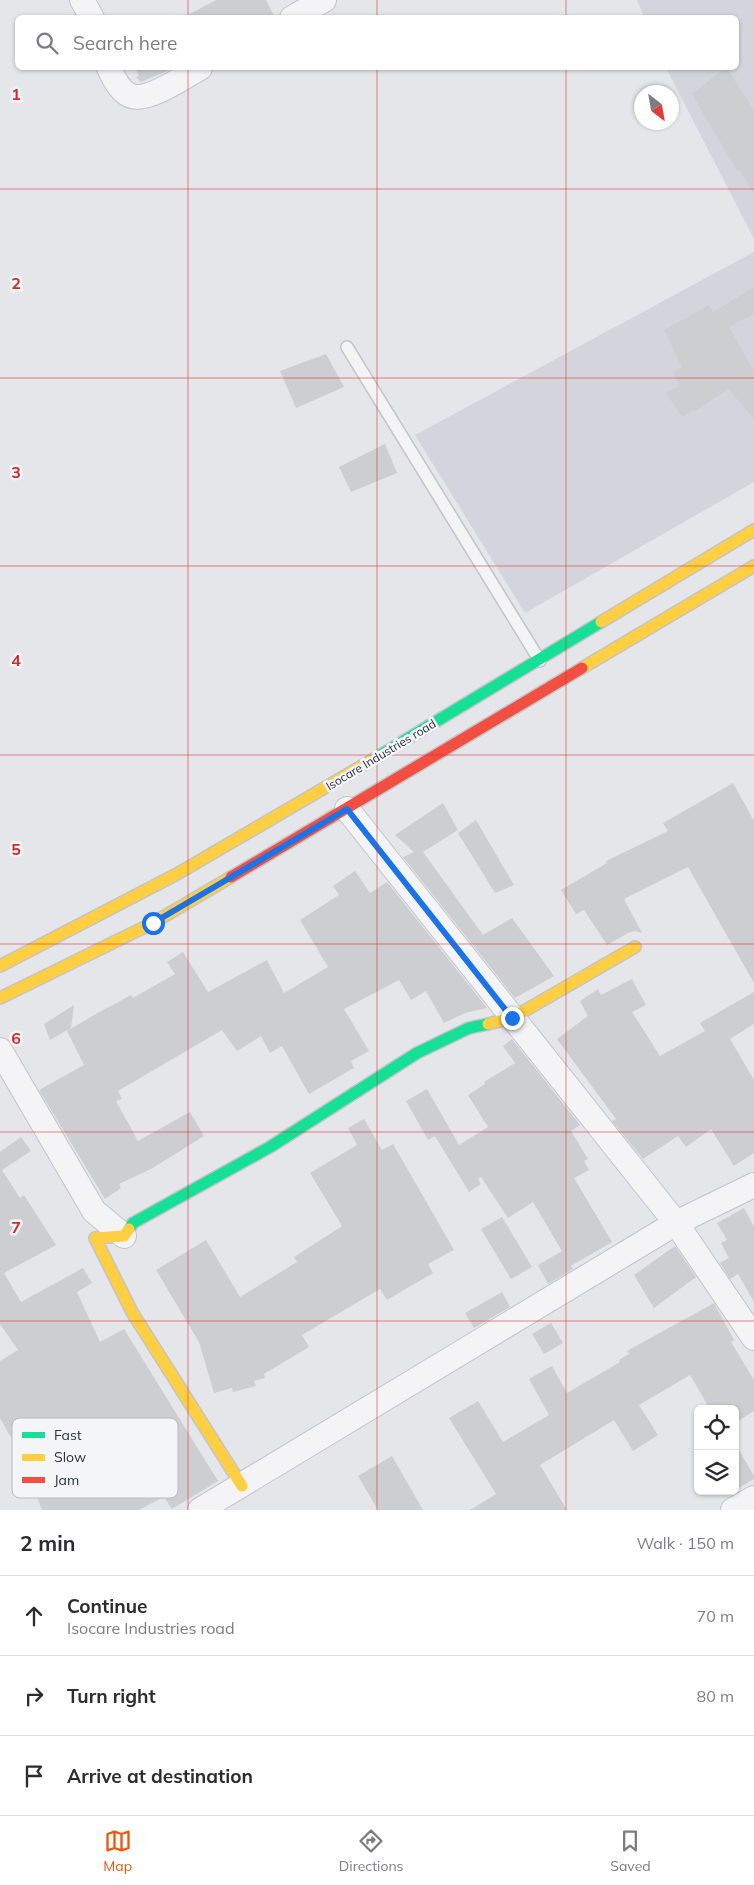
<!DOCTYPE html>
<html lang="en">
<head>
<meta charset="utf-8">
<style>
  body { margin:0; font-family:Mulish,sans-serif; background:#f7f7f7; color:#2b2b33 }
  .controls { position:absolute; right:15px; bottom:15px; display:grid; overflow:hidden; border-radius:8px; box-shadow:0 1px 4px #0004 }
  .controls button { width:45px; height:45px; display:grid; place-items:center; padding:0; border:0; border-bottom:1px solid #e1e1e2; background:#fff; color:#2b2b33; font:25px sans-serif }
  .compass { position:absolute; left:634px; top:85px; width:45px; height:45px; border-radius:50%; background:#fff; box-shadow:0 1px 4px #0004; rotate:149deg }
  .stop { position:absolute; width:15px; height:15px; margin:-11px; border:4px solid #1a73e8; border-radius:50%; background:#fff }
  .stop.end { background:#1a73e8; border-color:#fff; box-shadow:0 1px 5px #0008 }
  .list { margin:0; padding:0; list-style:none }
  h2 { display:flex; justify-content:space-between; align-items:center; height:65px; margin:0; padding:0 20px; font-size:21px }
  h2 small { font-size:16px; font-weight:400; color:#7c7c81 }
  .list li { display:grid; grid-template-columns:32px 1fr auto; gap:15px; align-items:center; box-sizing:border-box; height:80px; padding:0 20px; border-top:1px solid #e1e1e2 }
  .list b { display:block; font-size:19px; white-space:nowrap }
  .list p { margin:0; font-size:16px; white-space:nowrap; color:#7c7c81 }
  .list em { font-size:16px; font-style:normal; color:#7c7c81 }
  .icon { flex:none; width:28px; height:28px; fill:none; stroke:currentColor; stroke-width:2; stroke-linecap:round; stroke-linejoin:round }
  .map { position:relative; flex:none; width:754px; height:1510px; overflow:hidden }
  .search { position:absolute; background:#fff; box-shadow:0 1px 4px #0004; left:15px; right:15px; top:15px; height:55px; display:flex; align-items:center; gap:12px; box-sizing:border-box; padding:0 18px; border-radius:8px; color:#7c7c81; font-size:19px }
  .sheet { height:305px; background:#fff }
  nav { display:flex; justify-content:space-around; align-items:center; box-sizing:border-box; height:70px; border-top:1px solid #e1e1e2; background:#fff; font-size:14px; color:#7c7c81 }
  nav a { display:grid; justify-items:center; gap:2px }
  nav .on { color:#ea580c }
  .map>svg:first-child { display:block }
  .built { fill:#d4d5dc }
  .building { fill:#cdced2 }
  .lines { fill:none; stroke-linecap:round; stroke-linejoin:round }
  .lane-casing { stroke:#c3c4c8; stroke-width:14 }
  .street-casing { stroke:#c3c4c8; stroke-width:26 }
  .fast-casing { stroke:#c3c4c8; stroke-width:14 }
  .slow-casing { stroke:#c3c4c8; stroke-width:14 }
  .jam-casing { stroke:#c3c4c8; stroke-width:14 }
  .lane { stroke:#f4f4f6; stroke-width:11 }
  .street { stroke:#f4f4f6; stroke-width:24 }
  .fast { stroke:#16e098; stroke-width:11 }
  .slow { stroke:#ffcf43; stroke-width:11 }
  .jam { stroke:#f24e42; stroke-width:11 }
  .route { stroke:#1a73e8; stroke-width:6 }
  .grid { fill:none; stroke:#d62828; stroke-width:1; stroke-opacity:0.55 }
  .labels { text-anchor:middle; stroke-width:5; stroke-linejoin:round; paint-order:stroke }
  .street-label { font-size:12px; fill:#2c3142; stroke:#f3f5f8 }
  .key { fill:#f3f5f8; stroke:#b7bac1; stroke-width:1 }
  .key-label { font-size:14px; fill:#2c3142 }
  .grid-label { font-size:16px; text-anchor:middle; font-weight:bold; fill:#d62828; stroke:#f3f5f8; stroke-width:5; stroke-linejoin:round; paint-order:stroke }
</style>
</head>
<body>
<div class="map">
<svg width="754" height="1510" viewBox="0 0 754 1510">
  <rect width="100%" height="100%" fill="#e5e6ea"/>
  <!-- built -->
  <path class="built" d="M 637,0 L 754,0 L 754,239 L 666,68 L 736,68 L 736,18 L 644,17 Z
    M 754,252 L 754,482 L 525,613 L 415,435 Z"/>
  <!-- building -->
  <path class="building" d="M 216,0 L 266,0 L 275,18 L 182,18 Z
    M 135,68 L 174,68 L 141,82 L 136,77 L 139,76 Z
    M 725,68 L 727,68 L 754,110 L 754,195 L 740,170 L 737,171 L 692,94 Z
    M 754,287 L 754,314 L 729,327 L 754,371 L 754,419 L 728,389 L 695,411 L 694,410 L 682,417 L 666,393 L 680,386 L 673,373 L 682,367 L 664,330 L 709,305 L 713,312 Z
    M 326,354 L 344,387 L 296,408 L 280,371 Z
    M 385,444 L 397,473 L 351,492 L 339,467 Z
    M 733,783 L 754,821 L 754,983 L 688,867 L 624,899 L 642,933 L 635,931 L 628,933 L 607,945 L 584,910 L 576,914 L 561,890 L 607,863 L 606,861 L 668,831 L 663,823 Z
    M 443,803 L 458,830 L 423,852 L 483,935 L 512,918 L 554,976 L 515,998 L 403,857 L 414,852 L 395,835 Z
    M 476,820 L 514,885 L 495,893 L 458,833 Z
    M 355,871 L 370,893 L 387,882 L 487,1008 L 465,1013 L 444,1023 L 426,991 L 411,1000 L 399,980 L 344,1009 L 369,1051 L 351,1061 L 354,1068 L 309,1094 L 282,1046 L 270,1053 L 261,1036 L 237,1051 L 222,1030 L 118,1091 L 122,1099 L 116,1101 L 138,1141 L 190,1112 L 204,1136 L 151,1169 L 119,1184 L 121,1188 L 105,1199 L 39,1090 L 84,1065 L 67,1031 L 96,1014 L 131,995 L 133,998 L 175,974 L 167,962 L 183,952 L 208,992 L 267,960 L 284,993 L 328,967 L 300,920 L 339,895 L 333,886 Z
    M 632,979 L 646,1005 L 632,1012 L 660,1056 L 705,1031 L 700,1023 L 754,992 L 754,1024 L 730,1039 L 754,1080 L 754,1153 L 734,1166 L 711,1129 L 686,1147 L 678,1136 L 643,1159 L 612,1121 L 616,1119 L 557,1039 L 588,1016 L 580,1001 L 598,989 L 601,995 Z
    M 74,1005 L 71,1028 L 50,1040 L 44,1024 Z
    M 512,1039 L 580,1125 L 571,1131 L 588,1159 L 584,1161 L 589,1170 L 574,1178 L 612,1242 L 571,1266 L 573,1269 L 548,1284 L 538,1265 L 562,1251 L 533,1202 L 508,1218 L 481,1177 L 478,1179 L 481,1184 L 469,1192 L 435,1136 L 428,1140 L 406,1101 L 427,1089 L 459,1145 L 488,1127 L 468,1095 L 485,1084 L 484,1082 L 515,1063 L 503,1046 Z
    M 364,1119 L 382,1150 L 393,1144 L 454,1250 L 428,1264 L 433,1273 L 387,1300 L 380,1289 L 302,1335 L 309,1347 L 264,1374 L 265,1378 L 254,1381 L 256,1386 L 233,1392 L 232,1388 L 214,1393 L 199,1342 L 156,1270 L 206,1240 L 240,1297 L 297,1262 L 294,1257 L 342,1226 L 310,1173 L 357,1145 L 348,1128 Z
    M 21,1137 L 31,1151 L 2,1170 L 20,1198 L 24,1195 L 56,1245 L 4,1273 L 21,1302 L 83,1268 L 92,1283 L 77,1292 L 100,1342 L 124,1329 L 218,1481 L 172,1509 L 164,1497 L 139,1510 L 42,1510 L 22,1457 L 0,1418 L 0,1361 L 18,1350 L 0,1324 L 0,1152 Z
    M 744,1208 L 754,1227 L 754,1302 L 738,1274 L 730,1279 L 720,1263 L 729,1258 L 721,1243 L 727,1240 L 717,1223 Z
    M 502,1217 L 532,1267 L 511,1279 L 481,1229 Z
    M 675,1246 L 696,1277 L 654,1308 L 634,1275 Z
    M 502,1292 L 510,1307 L 474,1328 L 465,1313 Z
    M 714,1303 L 734,1340 L 731,1342 L 754,1380 L 754,1411 L 735,1423 L 735,1409 L 710,1409 L 690,1375 L 639,1405 L 658,1435 L 633,1451 L 614,1420 L 540,1465 L 567,1510 L 470,1510 L 496,1494 L 449,1418 L 478,1401 L 503,1442 L 549,1415 L 529,1379 L 552,1366 L 567,1393 L 620,1362 L 619,1360 L 629,1354 L 627,1351 Z
    M 551,1323 L 563,1343 L 544,1354 L 532,1334 Z
    M 735,1443 L 754,1476 L 754,1479 L 735,1490 Z
    M 392,1456 L 423,1510 L 378,1510 L 358,1476 Z"/>
  <g class="lines">
    <defs>
      <path id="lane" d="M 347,347 L 540,661"/>
      <path id="street" d="M 82,0 L 92,18
        M 292,18 L 324,0
        M 109,68 C 113,77 120,91 129,95 C 146,104 185,76 200,68
        M 347,809 L 676,1223 L 754,1338
        M 0,1050 L 94,1211 L 124,1236
        M 200,1510 L 676,1223 L 754,1185
        M 733,1510 L 754,1498"/>
      <path id="fast" d="M 379,756 L 601,622
        M 129,1229 L 133,1223 L 270,1147 L 417,1053 L 469,1028 L 488,1024"/>
      <path id="slow" d="M 601,622 L 754,530
        M 582,668 L 754,566
        M 0,966 L 177,874 L 379,756
        M 0,998 L 153,923 L 231,877
        M 488,1024 L 512,1018 L 635,947
        M 129,1229 L 124,1236 L 95,1238 L 132,1312 L 242,1486"/>
      <path id="jam" d="M 231,877 L 582,668"/>
    </defs>
    <!-- lane casing -->
    <use href="#lane" class="lane-casing"/>
    <!-- street casing -->
    <use href="#street" class="street-casing"/>
    <!-- fast casing -->
    <use href="#fast" class="fast-casing"/>
    <!-- slow casing -->
    <use href="#slow" class="slow-casing"/>
    <!-- jam casing -->
    <use href="#jam" class="jam-casing"/>
    <!-- lane -->
    <use href="#lane" class="lane"/>
    <!-- street -->
    <use href="#street" class="street"/>
    <!-- fast -->
    <use href="#fast" class="fast"/>
    <!-- slow -->
    <use href="#slow" class="slow"/>
    <!-- jam -->
    <use href="#jam" class="jam"/>
  </g>
  <g class="lines">
    <!-- route -->
    <path class="route" d="M 153,923 L 347,809 L 512,1018"/>
  </g>
  <!-- grid -->
  <path class="grid" d="M 188,0 L 188,18M 377,0 L 377,18M 566,0 L 566,18M 188,68 L 188,1510M 377,68 L 377,1510M 566,68 L 566,1510M 0,189 L 754,189M 0,378 L 754,378M 0,566 L 754,566M 0,755 L 754,755M 0,944 L 754,944M 0,1132 L 754,1132M 0,1321 L 754,1321"/>
  <g class="labels">
    <!-- street labels -->
    <g class="street-label">
      <text transform="translate(381 755) rotate(-31)" y="4">Isocare Industries road</text>
    </g>
  </g>
  <!-- legend -->
  <rect x="12" y="1418" width="166" height="80" rx="8" class="key"/>
  <rect x="22" y="1432" width="23" height="6" fill="#16e098"/>
  <rect x="22" y="1454" width="23" height="7" fill="#ffcf43"/>
  <rect x="22" y="1477" width="23" height="6" fill="#f24e42"/>
  <g class="key-label">
    <text x="54" y="1440">Fast</text>
    <text x="54" y="1462">Slow</text>
    <text x="54" y="1485">Jam</text>
  </g>
  <g class="grid-label">
    <text x="16" y="100">1</text>
    <text x="16" y="289">2</text>
    <text x="16" y="478">3</text>
    <text x="16" y="666">4</text>
    <text x="16" y="855">5</text>
    <text x="16" y="1044">6</text>
    <text x="16" y="1233">7</text>
  </g>
</svg>
<div class="controls">
<button><svg class="icon" aria-label="locate" viewBox="0 0 24 24"><circle cx="12" cy="12" r="6"/><path d="M12 2v4M12 18v4M2 12h4M18 12h4"/></svg></button>
<button><svg class="icon" aria-label="layers" viewBox="0 0 24 24"><path d="M12 4l9 5-9 5-9-5zM3 14l9 5 9-5"/></svg></button>
</div>
<svg class="compass" viewBox="-18 -18 36 36"><path d="M0-13l5 13h-10z" fill="#e53935"/><path d="M0 13l5-13h-10z" fill="#7c7c81"/></svg>
<div class="stop" style="left:153px;top:923px"></div>
<div class="stop end" style="left:512px;top:1018px"></div>
<div class="search"><svg class="icon" aria-label="search" viewBox="0 0 24 24"><circle cx="10" cy="10" r="6"/><path d="M15 15l6 6"/></svg>Search here</div>
</div>
<section class="sheet">
<h2>2 min<small>Walk · 150 m</small></h2>
<ul class="list">
<li><svg class="icon" aria-label="ahead" viewBox="0 0 24 24"><path d="M12 20V5M6 11l6-6 6 6"/></svg><div><b>Continue</b><p>Isocare Industries road</p></div><em>70 m</em></li>
<li><svg class="icon" aria-label="right" viewBox="0 0 24 24"><path d="M7 20v-9h11M14 6l5 5-5 5"/></svg><div><b>Turn right</b></div><em>80 m</em></li>
<li><svg class="icon" aria-label="arrive" viewBox="0 0 24 24"><path d="M6 21V4h12l-3 4 3 4H6"/></svg><div><b>Arrive at destination</b></div></li>
</ul>
</section>
<nav>
<a class="on"><svg class="icon" aria-label="map" viewBox="0 0 24 24"><path d="M3 6l6-2 6 2 6-2v14l-6 2-6-2-6 2zM9 4v14M15 6v14"/></svg>Map</a>
<a><svg class="icon" aria-label="directions" viewBox="0 0 24 24"><path d="M12 3l9 9-9 9-9-9zM9 14v-3h6M13 9l2 2-2 2"/></svg>Directions</a>
<a><svg class="icon" aria-label="saved" viewBox="0 0 24 24"><path d="M7 4h10v16l-5-4-5 4z"/></svg>Saved</a>
</nav>
</body>
</html>
